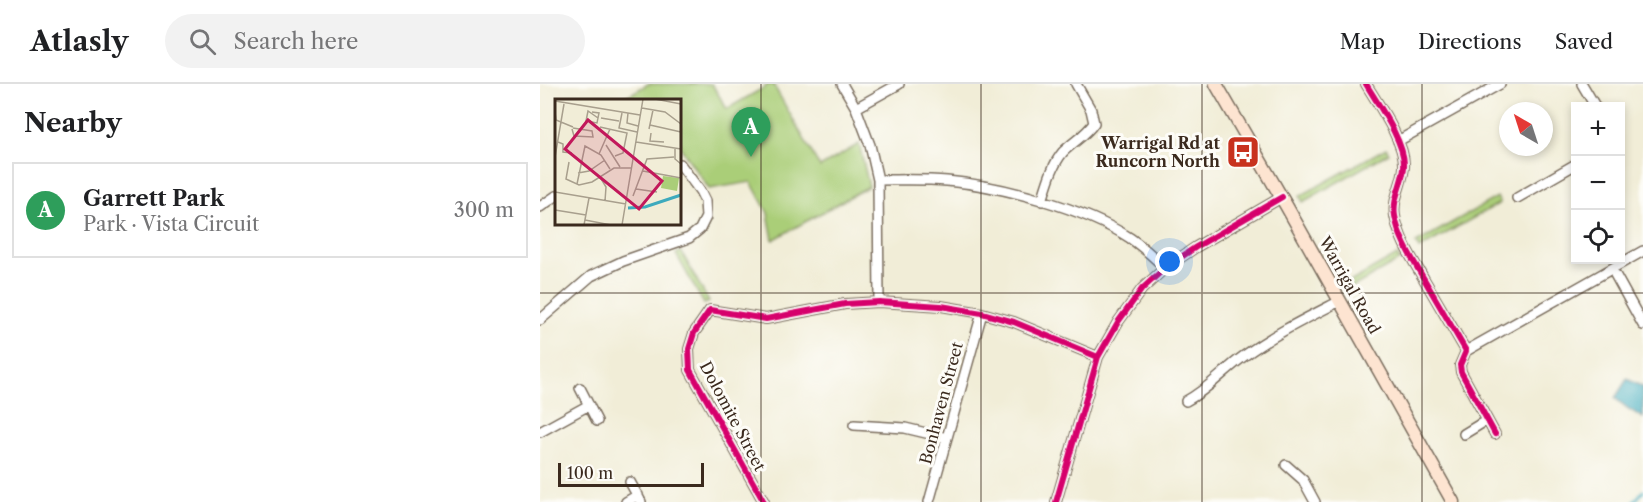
<!DOCTYPE html>
<html lang="en">
<head>
<meta charset="utf-8">
<style>
  body { margin:0; font-family:"Libre Caslon Text",serif; background:#f2f2f2; color:#202124 }
  .controls { position:absolute; right:18px; top:18px; display:grid; overflow:hidden; border-radius:0px; box-shadow:0 3px 9px #0003 }
  .controls button { width:54px; height:54px; display:grid; place-items:center; padding:0; border:0; border-bottom:2px solid #e0e0e0; background:#fff; color:#202124; font:30px sans-serif }
  .compass { position:absolute; left:959px; top:18px; width:54px; height:54px; border-radius:50%; background:#fff; box-shadow:0 3px 9px #0003; rotate:321deg }
  .scale { position:absolute; left:18px; bottom:15px; width:146px; box-sizing:border-box; padding-left:6px; border:3px solid #3b2a1e; border-top:0; font-size:16px; line-height:21px; white-space:nowrap; color:#3b2a1e; -webkit-text-stroke:4px #fdfcf7; paint-order:stroke }
  .you { position:absolute; left:630px; top:178px; width:21px; height:21px; margin:-15px; border:4px solid #fff; border-radius:50%; background:#1a73e8; box-shadow:0 0 0 9px #1a73e833 }
  .badge { display:grid; place-items:center; width:39px; height:39px; border-radius:50%; background:#111827; color:#fff; font-size:20px; font-weight:700 }
  .pin { position:absolute; translate:-50% -50px; filter:drop-shadow(0 2px 3px #0008) }
  .pin::after { content:''; position:absolute; top:32px; width:21px; height:18px; background:inherit; clip-path:polygon(0 0,100% 0,50% 100%) }
  .list { margin:0; padding:0; list-style:none }
  h2 { display:flex; justify-content:space-between; align-items:center; height:78px; margin:0; padding:0 24px; font-size:26px }
  h2 small { font-size:20px; font-weight:400; color:#757577 }
  .list li { display:grid; grid-template-columns:39px 1fr auto; gap:18px; align-items:center; box-sizing:border-box; height:96px; margin:0 12px 12px; padding:0 12px; border:2px solid #e0e0e0; border-radius:0px }
  .list b { display:block; font-size:22px; white-space:nowrap }
  .list p { margin:0; font-size:20px; white-space:nowrap; color:#757577 }
  .list em { font-size:20px; font-style:normal; color:#757577 }
  .icon { flex:none; width:33px; height:33px; fill:none; stroke:currentColor; stroke-width:2; stroke-linecap:round; stroke-linejoin:round }
  .map { position:relative; flex:none; width:1103px; height:418px; overflow:hidden }
  header { display:flex; align-items:center; gap:36px; box-sizing:border-box; height:84px; padding:0 30px; background:#fff; border-bottom:2px solid #e0e0e0 }
  header strong { font-size:28px }
  nav { display:flex; gap:33px; margin-inline-start:auto; font-size:21px }
  .search { width:420px; height:54px; background:#f2f2f2; display:flex; align-items:center; gap:15px; box-sizing:border-box; padding:0 21px; border-radius:33px; color:#757577; font-size:22px }
  main { display:flex }
  aside { flex:1; background:#fff }
  .map>svg:first-child { display:block }
  .green { fill:#aace78; stroke:#727c4b; stroke-width:1.5 }
  .water { fill:#3daabd; stroke:#3c6a6e; stroke-width:1.5 }
  .lines { fill:none; stroke-linecap:round; stroke-linejoin:round }
  .stream { stroke:#3daabd; stroke-width:3 }
  .street-casing { stroke:#7b6e5f; stroke-width:12 }
  .secondary-casing { stroke:#7b6e5f; stroke-width:15 }
  .street { stroke:#fff; stroke-width:9 }
  .secondary { stroke:#fde4d1; stroke-width:12 }
  .cycleway-casing { stroke:#fdfcf7; stroke-width:10 }
  .cycleway { stroke:#d6006c; stroke-width:6 }
  .grid { fill:none; stroke:#3b2a1e; stroke-width:1.5; stroke-opacity:0.55 }
  .labels { text-anchor:middle; stroke-width:6; stroke-linejoin:round; paint-order:stroke }
  .poi-label { font-size:16px; font-weight:bold; fill:#3b2a1e; stroke:#fdfcf7; text-anchor:end }
  .street-label { font-size:16px; fill:#3b2a1e; stroke:#fdfcf7 }
  .inset-river { fill:none; stroke:#3daabd; stroke-width:3 }
  .inset-road { fill:none; stroke:#a89f8d; stroke-width:1.5 }
  .view { fill:#c2185b; fill-opacity:0.15; stroke:#c2185b; stroke-width:3 }
  .inset-edge { fill:none; stroke:#3b2a1e; stroke-width:3 }
</style>
</head>
<body>
<header>
<strong>Atlasly</strong>
<div class="search"><svg class="icon" aria-label="search" viewBox="0 0 24 24"><circle cx="10" cy="10" r="6"/><path d="M15 15l6 6"/></svg>Search here</div>
<nav><a>Map</a><a>Directions</a><a>Saved</a></nav>
</header>
<main>
<aside>
<h2>Nearby<small></small></h2>
<ul class="list">
<li><span class="badge" style="background:#2e9e5b">A</span><div><b>Garrett Park</b><p>Park · Vista Circuit</p></div><em>300 m</em></li>
</ul>
</aside>
<div class="map">
<svg width="1103" height="418" viewBox="0 0 1103 418">
  <rect width="100%" height="100%" fill="#fdfcf7"/>
  <filter id="ink" filterUnits="userSpaceOnUse"><feTurbulence type="fractalNoise" baseFrequency=".0167" numOctaves="2"/><feDisplacementMap in="SourceGraphic" scale="12" xChannelSelector="R" yChannelSelector="G"/><feConvolveMatrix kernelMatrix="1 2 1 2 8 2 1 2 1" color-interpolation-filters="sRGB"/></filter>
  <filter id="wash" filterUnits="userSpaceOnUse"><feTurbulence type="fractalNoise" baseFrequency=".008" numOctaves="4" result="noise"/><feDisplacementMap in="SourceGraphic" scale="24" xChannelSelector="R" yChannelSelector="G"/><feGaussianBlur stdDeviation="1.35" result="paint"/><feColorMatrix in="noise" values="0 0 0 0 0 0 0 0 0 0 0 0 0 0 0 0 0 1.4 0 .05"/><feComposite in="paint" operator="in"/></filter>
  <g filter="url(#wash)">
    <rect width="100%" height="100%" fill="#f1edd7"/>
    <!-- green -->
    <path class="green" d="M 108,0 L 172,0 L 187,25 L 230,0 L 233,0 L 280,83 L 319,60 L 329,102 L 233,156 L 228,129 L 211,98 L 169,105 L 140,63 L 140,16 L 80,16 Z
      M 846,64 L 849,69 L 763,118 L 760,112 Z
      M 957,113 L 960,119 L 879,165 L 876,159 Z
      M 141,167 L 169,218 L 164,220 L 136,170 Z
      M 857,171 L 860,176 L 811,204 L 808,199 Z"/>
    <!-- water -->
    <path class="water" d="M 1087,295 L 1103,303 L 1103,334 L 1087,324 L 1075,314 Z"/>
    <g class="lines">
      <!-- stream -->
      <path class="stream" d="M 1094,418 L 1103,407"/>
    </g>
  </g>
  <g filter="url(#ink)">
    <g class="lines">
      <defs>
        <path id="street" d="M 302,0 L 316,24 L 330,61 L 338,96 L 339,218
          M 826,0 C 838,20 866,60 864,83 C 863,99 852,115 855,132 C 859,155 873,176 884,195 C 898,219 912,243 926,267 L 920,281 L 921,288 L 955,350
          M 1042,0 L 1055,22
          M 316,24 L 359,0
          M 858,57 L 960,0
          M 338,96 C 361,96 384,95 407,97 C 462,102 544,124 590,154 C 603,163 614,173 625,184
          M 977,114 L 1036,80
          M 502,117 C 507,101 512,81 523,68 C 535,56 545,52 554,39 L 551,26 L 536,0
          M 0,123 L 16,112
          M 1072,185 L 1103,241
          M 0,236 L 51,192 L 83,177 L 149,154 L 160,145 L 166,133 L 165,117 L 160,107 L 140,80
          M 926,267 L 1103,167
          M 40,304 L 57,337
          M 646,317 C 669,305 683,287 704,272 C 734,250 767,234 800,217
          M 314,341 L 365,344 L 407,354
          M 0,348 L 49,321
          M 924,350 L 947,336
          M 746,381 L 763,396 L 775,418
          M 90,398 L 101,418
          M 86,418 L 98,411
          M 224,418 L 150,286 L 149,265 L 154,249 L 170,226 L 226,235 L 305,220 L 339,218 L 401,222 L 442,229 L 474,238 L 558,273
          M 389,418 L 442,229
          M 516,418 L 558,273 L 578,238 L 602,205 L 625,184 L 656,163 L 742,113"/>
        <path id="secondary" d="M 676,0 L 747,123 L 913,418"/>
      </defs>
      <!-- street casing -->
      <use href="#street" class="street-casing"/>
      <!-- secondary casing -->
      <use href="#secondary" class="secondary-casing"/>
      <!-- street -->
      <use href="#street" class="street"/>
      <!-- secondary -->
      <use href="#secondary" class="secondary"/>
      <defs>
        <path id="cycleway" d="M 826,0 C 838,20 866,60 864,83 C 863,99 852,115 855,132 C 859,155 873,176 884,195 C 898,219 912,243 926,267 L 920,281 L 921,288 L 955,350
          M 224,418 L 150,286 L 149,265 L 154,249 L 170,226 L 226,235 L 305,220 L 339,218 L 401,222 L 442,229 L 474,238 L 558,273
          M 516,418 L 558,273 L 578,238 L 602,205 L 625,184 L 656,163 L 742,113"/>
      </defs>
      <!-- cycleway casing -->
      <use href="#cycleway" class="cycleway-casing"/>
      <!-- cycleway -->
      <use href="#cycleway" class="cycleway"/>
    </g>
  </g>
  <!-- grid -->
  <path class="grid" d="M 221,0 L 221,418M 441,0 L 441,418M 662,0 L 662,418M 882,0 L 882,418M 0,209 L 1103,209"/>
  <!-- icons -->
  <defs>
    <symbol id="bus-square" viewBox="-11 -11 22 22"><rect x="-9" y="-9" width="18" height="18" rx="4" fill="#c8321e" stroke="#fdfcf7"/><path d="M-5-6H5V4H4V6H2V4H-2V6H-4V4H-5ZM-3.5-4V0h7V-4ZM-3.5 1.2v1.5H-2V1.2ZM2 1.2v1.5H3.5V1.2Z" fill="#fff"/></symbol>
  </defs>
  <g fill-rule="evenodd">
    <use href="#bus-square" x="684" y="49" width="38" height="38"/>
  </g>
  <g class="labels">
    <!-- poi labels -->
    <g class="poi-label">
      <text x="680" y="65">Warrigal Rd at<tspan x="680" dy="18">Runcorn North</tspan></text>
    </g>
    <!-- street labels -->
    <g class="street-label">
      <text transform="translate(810 201) rotate(61)" y="6">Warrigal Road</text>
      <text transform="translate(401 319) rotate(-75)" y="6">Bonhaven Street</text>
      <text transform="translate(193 332) rotate(62)" y="6">Dolomite Street</text>
    </g>
  </g>
  <!-- overview -->
  <g transform="translate(15 15)">
    <rect width="126" height="126" fill="#f1edd7"/>
    <path d="M 108,77 L 124,79 L 122,92 L 106,89 Z" fill="#aace78"/>
    <path class="inset-river" d="M 73,109 L 90,108 L 126,96"/>
    <path class="inset-road" d="M 100,0 L 126,5M 0,2 L 85,16M 87,9 L 110,13 L 126,25M 0,13 L 1,21 L 18,28M 37,13 L 44,14 L 42,24 L 31,22 L 33,12 L 43,19M 67,14 L 64,29 L 82,33M 73,14 L 72,24 L 83,27M 46,19 L 64,22M 95,26 L 126,33M 45,28 L 72,34 L 68,54 L 60,57M 17,30 L 19,37 L 38,38 L 37,32 L 18,29M 94,30 L 98,11M 96,34 L 95,42 L 109,43M 3,43 L 8,45 L 8,53 L 17,54M 81,43 L 126,50M 51,46 L 65,68M 120,49 L 120,60 L 126,65M 44,55 L 55,30M 0,58 L 9,5M 14,63 L 11,80 L 24,86 L 37,83 L 59,69 L 77,69M 88,72 L 126,79M 23,74 L 34,72 L 50,61M 45,78 L 51,88 L 50,102M 22,85 L 30,47 L 46,56 L 55,70M 81,90 L 102,93M 0,93 L 71,105M 78,97 L 92,60 L 119,58M 0,111 L 31,116M 30,121 L 56,126M 29,126 L 34,99M 67,126 L 88,0"/>
    <path class="view" d="M 33,21 L 107,82 L 84,110 L 10,50 Z"/>
    <rect width="126" height="126" class="inset-edge"/>
  </g>
</svg>
<div class="controls">
<button>+</button>
<button>−</button>
<button><svg class="icon" aria-label="locate" viewBox="0 0 24 24"><circle cx="12" cy="12" r="6"/><path d="M12 2v4M12 18v4M2 12h4M18 12h4"/></svg></button>
</div>
<svg class="compass" viewBox="-18 -18 36 36"><path d="M0-13l5 13h-10z" fill="#e53935"/><path d="M0 13l5-13h-10z" fill="#757577"/></svg>
<div class="scale">100 m</div>
<div class="you"></div>
<div class="pin badge" style="left:211px;top:73px;background:#2e9e5b">A</div>
</div>
</main>
</body>
</html>
